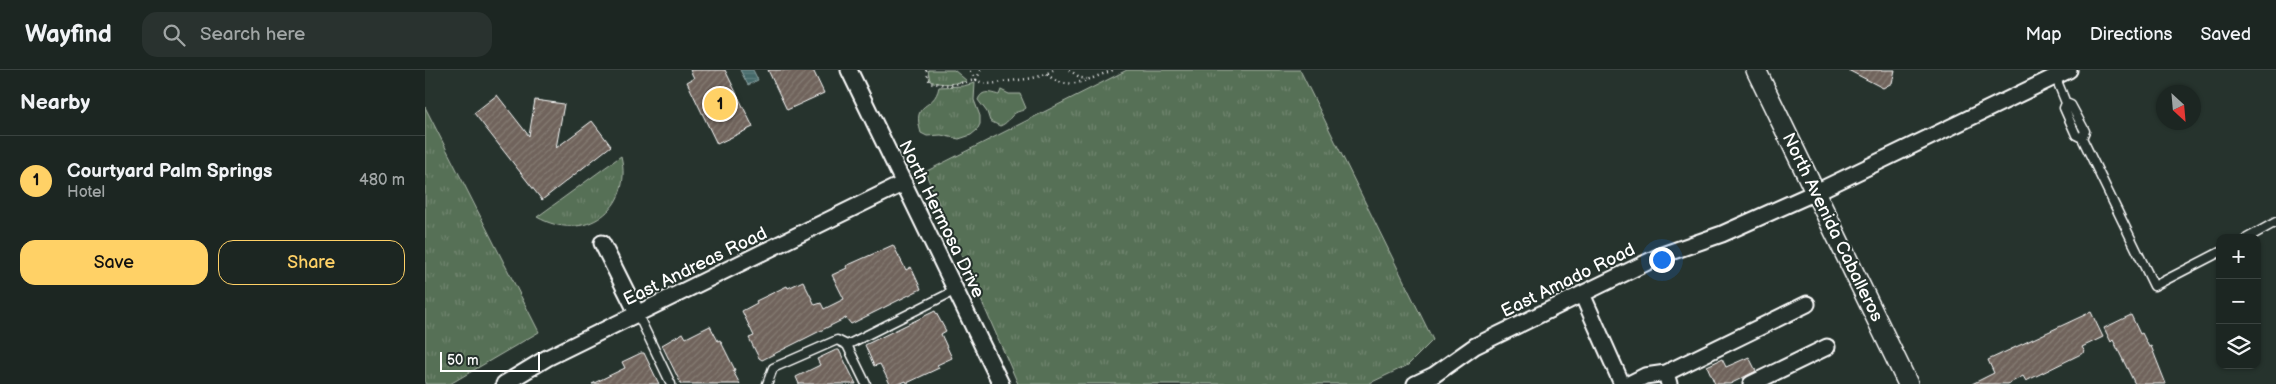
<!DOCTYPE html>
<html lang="en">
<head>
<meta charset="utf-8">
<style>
  body { margin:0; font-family:"Balsamiq Sans",sans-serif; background:#29322f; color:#f1f3f6 }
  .controls { position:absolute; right:15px; bottom:15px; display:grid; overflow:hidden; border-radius:10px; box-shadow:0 1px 4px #0004 }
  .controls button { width:45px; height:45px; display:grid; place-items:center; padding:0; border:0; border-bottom:1px solid #3a4340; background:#1c2622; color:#f1f3f6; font:25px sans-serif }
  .compass { position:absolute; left:1731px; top:15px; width:45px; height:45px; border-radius:50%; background:#1c2622; box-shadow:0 1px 4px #0004; rotate:154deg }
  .scale { position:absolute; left:15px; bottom:12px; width:100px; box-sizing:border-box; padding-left:5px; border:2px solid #fff; border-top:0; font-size:14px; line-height:18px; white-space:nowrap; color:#fff; -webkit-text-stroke:4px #26332d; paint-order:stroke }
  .you { position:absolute; left:1236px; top:189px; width:18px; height:18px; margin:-12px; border:4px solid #fff; border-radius:50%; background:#1a73e8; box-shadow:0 0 0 8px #1a73e833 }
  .badge { display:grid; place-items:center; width:32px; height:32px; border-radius:50%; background:#ffd166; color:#111; font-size:16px; font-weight:700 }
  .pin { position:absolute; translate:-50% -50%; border:2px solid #fff; box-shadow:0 1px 5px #0006 }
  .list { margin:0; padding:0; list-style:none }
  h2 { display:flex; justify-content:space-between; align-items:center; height:65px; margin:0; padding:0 20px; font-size:21px }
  h2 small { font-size:16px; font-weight:400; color:#a0a5a5 }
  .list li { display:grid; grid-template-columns:32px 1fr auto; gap:15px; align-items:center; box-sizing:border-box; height:90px; padding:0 20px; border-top:1px solid #3a4340 }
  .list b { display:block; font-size:19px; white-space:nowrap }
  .list p { margin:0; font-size:16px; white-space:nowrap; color:#a0a5a5 }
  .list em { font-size:16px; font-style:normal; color:#a0a5a5 }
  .actions { display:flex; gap:10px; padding:15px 20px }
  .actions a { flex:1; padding:11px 0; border:1px solid #ffd166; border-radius:15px; text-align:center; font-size:18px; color:#ffd166 }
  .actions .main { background:#ffd166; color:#111 }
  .icon { flex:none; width:28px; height:28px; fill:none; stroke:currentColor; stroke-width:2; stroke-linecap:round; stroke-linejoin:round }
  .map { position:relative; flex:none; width:1851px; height:314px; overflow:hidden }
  header { display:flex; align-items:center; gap:30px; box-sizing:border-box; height:70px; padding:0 25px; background:#1c2622; border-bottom:1px solid #3a4340 }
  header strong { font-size:24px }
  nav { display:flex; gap:28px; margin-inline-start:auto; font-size:18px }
  .search { width:350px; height:45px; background:#29322f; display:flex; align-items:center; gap:12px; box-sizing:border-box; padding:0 18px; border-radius:15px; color:#a0a5a5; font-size:19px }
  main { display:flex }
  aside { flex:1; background:#1c2622 }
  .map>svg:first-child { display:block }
  .grass { fill:url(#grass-tufts); stroke:#abb8aa }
  .water { fill:url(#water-rules); stroke:#8fa5a5 }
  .building { fill:url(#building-hatch); stroke:#fff }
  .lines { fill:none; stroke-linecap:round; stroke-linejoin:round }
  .service-casing { stroke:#fff; stroke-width:11 }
  .minor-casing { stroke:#fff; stroke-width:19 }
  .tertiary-casing { stroke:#fff; stroke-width:22 }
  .path { stroke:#fff; stroke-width:2.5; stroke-dasharray:1 4; stroke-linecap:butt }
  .service { stroke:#26332d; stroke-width:8 }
  .minor { stroke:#26332d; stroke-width:15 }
  .tertiary { stroke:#26332d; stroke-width:19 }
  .labels { text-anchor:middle; stroke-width:4; stroke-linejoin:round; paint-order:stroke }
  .street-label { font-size:18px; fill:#fff; stroke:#26332d }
</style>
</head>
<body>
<header>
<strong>Wayfind</strong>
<div class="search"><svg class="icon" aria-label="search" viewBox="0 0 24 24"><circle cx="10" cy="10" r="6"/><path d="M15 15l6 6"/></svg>Search here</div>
<nav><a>Map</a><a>Directions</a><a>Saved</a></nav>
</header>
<main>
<aside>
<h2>Nearby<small></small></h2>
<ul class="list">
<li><span class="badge">1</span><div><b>Courtyard Palm Springs</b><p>Hotel</p></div><em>480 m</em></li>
</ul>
<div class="actions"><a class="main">Save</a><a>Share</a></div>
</aside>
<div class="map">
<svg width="1851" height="314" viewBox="0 0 1851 314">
  <defs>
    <pattern id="grass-tufts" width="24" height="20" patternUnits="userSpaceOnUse" patternTransform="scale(1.25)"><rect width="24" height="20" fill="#577056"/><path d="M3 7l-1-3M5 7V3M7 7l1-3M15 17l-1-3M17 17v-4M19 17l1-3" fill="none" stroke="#70856f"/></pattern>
    <pattern id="water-rules" width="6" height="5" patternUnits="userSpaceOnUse" patternTransform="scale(1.25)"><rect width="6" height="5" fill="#446969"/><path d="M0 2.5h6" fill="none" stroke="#608080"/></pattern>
    <pattern id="building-hatch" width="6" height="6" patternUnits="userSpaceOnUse" patternTransform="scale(1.25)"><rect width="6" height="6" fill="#70645b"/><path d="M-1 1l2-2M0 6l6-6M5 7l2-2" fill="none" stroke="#857b74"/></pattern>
  </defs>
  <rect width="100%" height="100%" fill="#26332d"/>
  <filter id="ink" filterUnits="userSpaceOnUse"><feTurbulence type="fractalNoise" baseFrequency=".02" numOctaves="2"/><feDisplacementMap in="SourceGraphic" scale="10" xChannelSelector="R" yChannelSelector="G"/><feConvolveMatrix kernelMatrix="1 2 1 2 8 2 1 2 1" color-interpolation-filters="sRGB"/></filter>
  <g filter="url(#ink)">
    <!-- grass -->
    <path class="grass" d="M 503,0 L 529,0 L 542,11 C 529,14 517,15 505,11 Z
      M 702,0 L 875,0 L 1008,270 L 983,295 L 943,314 L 593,314 L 500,102 Z
      M 550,13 L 549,30 L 555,46 L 555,54 L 552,60 L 546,65 L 534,69 L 516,65 L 502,66 L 496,63 C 486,29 509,42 514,17 L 538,16 Z
      M 576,20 L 584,24 L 595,24 L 601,38 C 597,42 594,40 589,44 C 584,48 583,53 575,56 L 565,51 L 562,42 L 553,30 C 557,19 566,23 574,25 Z
      M 0,37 L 114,262 L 25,314 L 0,314 Z
      M 196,86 C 209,139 159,174 112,147 Z"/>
    <!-- water -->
    <path class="water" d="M 315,0 L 328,0 L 333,10 L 323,15 Z"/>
    <!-- building -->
    <path class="building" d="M 265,0 L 300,0 L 328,57 L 292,74 L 262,12 L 269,8 Z
      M 343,0 L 388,0 L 399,23 L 362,40 Z
      M 1423,0 L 1470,0 L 1467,13 L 1458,18 Z
      M 72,25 L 104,66 L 110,30 L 139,34 L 131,78 L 167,51 L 186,76 L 117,130 L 49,43 Z
      M 468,175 L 481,200 L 486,197 L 496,219 L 426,254 L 421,248 L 337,290 L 334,288 L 324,268 L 329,266 L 317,241 L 332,233 L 331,231 L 362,216 L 363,218 L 378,211 L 390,235 L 396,233 L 399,239 L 419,229 L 407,205 L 422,198 L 421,196 Z
      M 510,241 L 521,261 L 516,264 L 527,288 L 512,295 L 514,298 L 482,313 L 481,311 L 474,314 L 465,314 L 455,294 L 449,296 L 440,275 Z
      M 1666,242 L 1678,267 L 1657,277 L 1660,282 L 1601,311 L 1598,306 L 1583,314 L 1547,314 L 1569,303 L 1563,290 Z
      M 1706,245 L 1715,264 L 1717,263 L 1724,277 L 1726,276 L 1741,314 L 1710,314 L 1688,270 L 1686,272 L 1679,258 Z
      M 285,256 L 293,271 L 295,270 L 310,300 L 308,301 L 315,314 L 256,314 L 237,275 L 258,263 L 261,268 Z
      M 411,280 L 414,280 L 431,314 L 374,314 L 371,307 L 395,295 L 392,289 Z
      M 216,283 L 219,283 L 234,314 L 167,314 L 200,298 L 197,292 Z
      M 1324,287 L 1331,301 L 1305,314 L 1290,314 L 1282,296 L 1297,289 L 1301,297 Z"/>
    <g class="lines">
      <defs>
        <path id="service" d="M 1630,6 L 1641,33 L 1639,38 L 1651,65 L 1657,68 L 1660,61 L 1646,35 L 1641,33
          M 1657,68 L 1729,216 L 1795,182
          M 1822,168 L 1851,152
          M 213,245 L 246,314
          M 422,275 L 441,314
          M 342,314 L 348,298 L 412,270 L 422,275 L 531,220"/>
        <path id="minor" d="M 424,0 L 576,314
          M 177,173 L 213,245
          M 1157,224 L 1197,314
          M 79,314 L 122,288 L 479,113
          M 990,314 L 1009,305 L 1050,276 L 1237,185 L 1297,164 L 1391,122 L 1644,0
          M 1204,314 L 1220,306 L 1241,303
          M 1244,314 L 1241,303 L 1382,234
          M 1326,314 L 1402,277"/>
        <path id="tertiary" d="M 1331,0 L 1483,314"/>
      </defs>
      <!-- service casing -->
      <use href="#service" class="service-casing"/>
      <!-- minor casing -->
      <use href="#minor" class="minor-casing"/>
      <!-- tertiary casing -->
      <use href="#tertiary" class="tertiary-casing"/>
      <!-- path -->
      <path class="path" d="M 501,0 L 505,13 L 525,15 L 551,10 L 544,0
        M 556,0 L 551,10 C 564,17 572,12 585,11 C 601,9 613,9 628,0
        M 644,0 L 656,8 L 662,9
        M 622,4 C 635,17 650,15 667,8
        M 668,8 L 688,0"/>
      <!-- service -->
      <use href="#service" class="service"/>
      <!-- minor -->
      <use href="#minor" class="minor"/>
      <!-- tertiary -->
      <use href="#tertiary" class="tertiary"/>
    </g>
  </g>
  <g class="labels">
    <!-- street labels -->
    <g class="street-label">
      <text transform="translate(517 149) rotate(64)" y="6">North Hermosa Drive</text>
      <text transform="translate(1408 157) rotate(64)" y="6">North Avenida Caballeros</text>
      <text transform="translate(270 196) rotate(-26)" y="6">East Andreas Road</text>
      <text transform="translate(1143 210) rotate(-26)" y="6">East Amado Road</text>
    </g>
  </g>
</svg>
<div class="controls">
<button>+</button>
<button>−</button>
<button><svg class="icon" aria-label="layers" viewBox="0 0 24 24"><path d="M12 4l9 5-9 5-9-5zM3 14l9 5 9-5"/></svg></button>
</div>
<svg class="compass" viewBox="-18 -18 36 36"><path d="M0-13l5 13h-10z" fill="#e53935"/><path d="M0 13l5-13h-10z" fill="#a0a5a5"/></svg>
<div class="scale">50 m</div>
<div class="you"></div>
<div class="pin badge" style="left:295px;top:34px">1</div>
</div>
</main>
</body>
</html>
